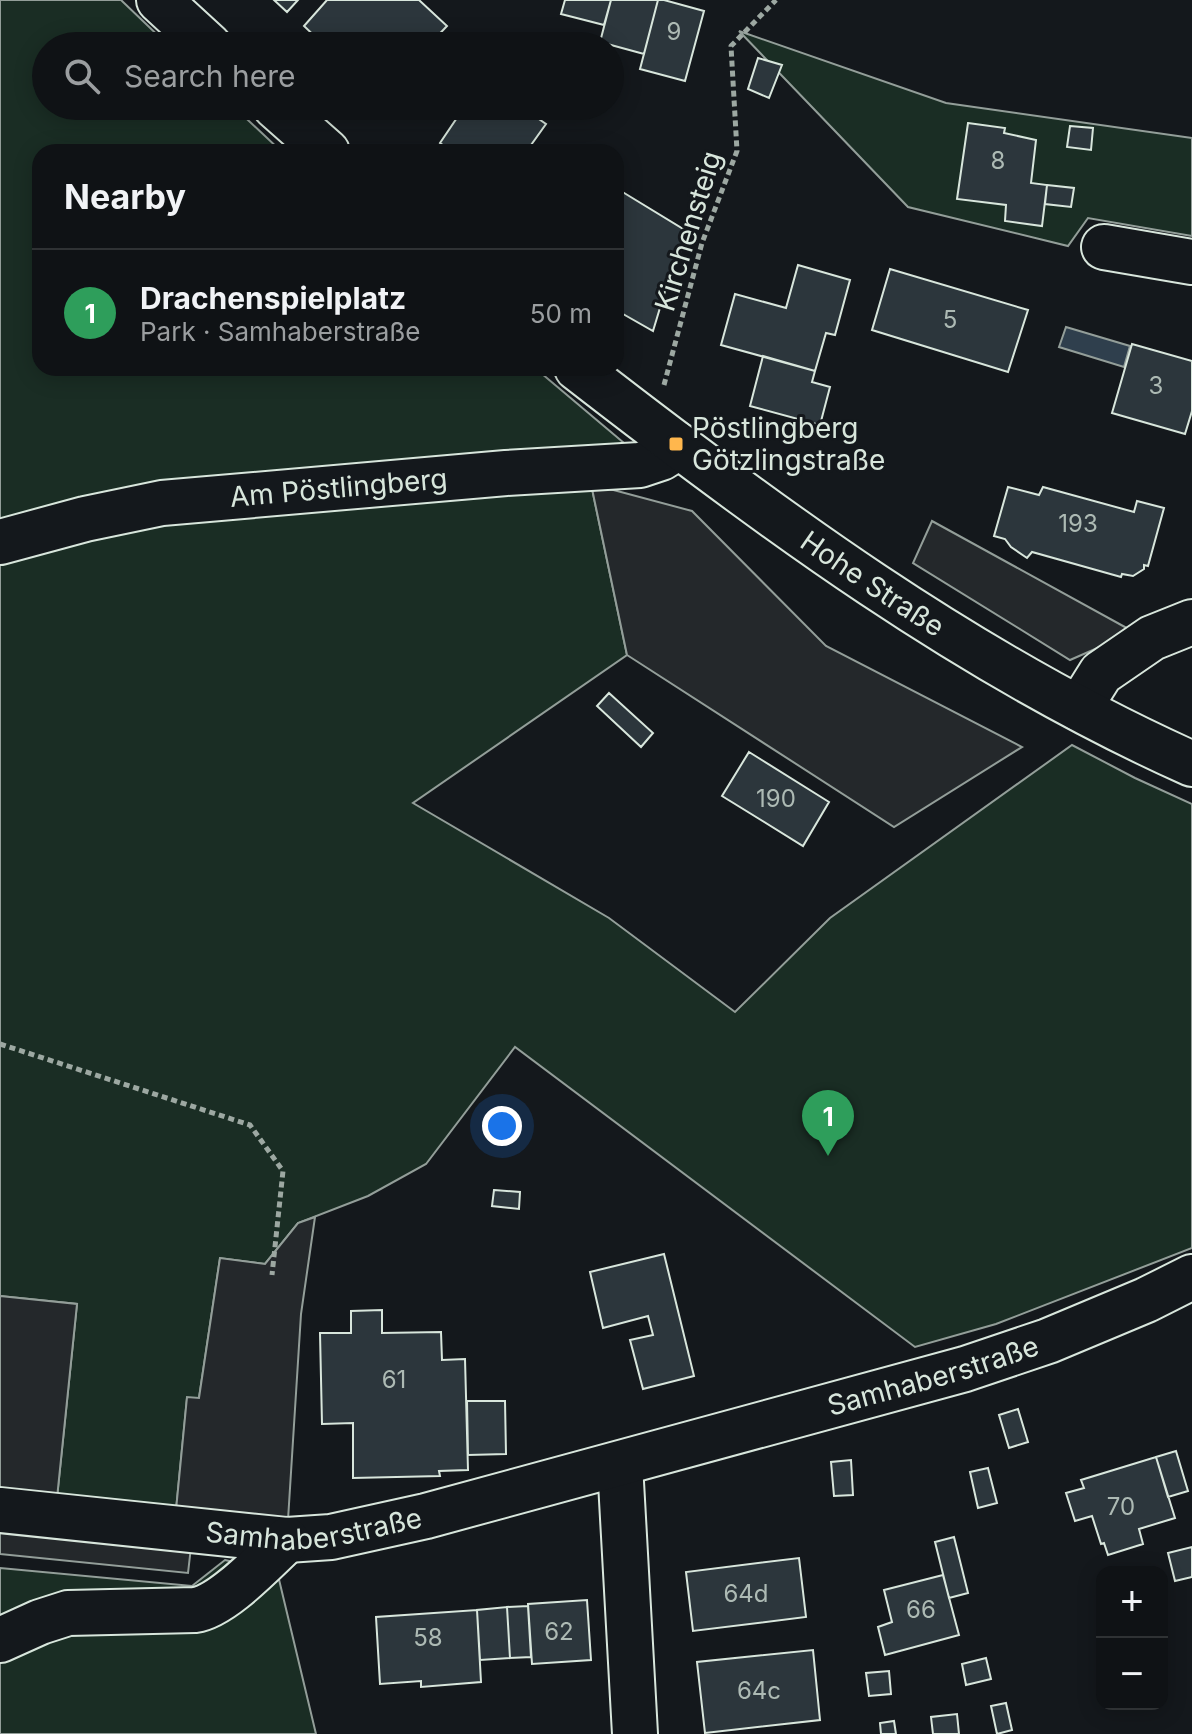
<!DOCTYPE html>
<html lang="en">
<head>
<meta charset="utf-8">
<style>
  body { margin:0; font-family:Inter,sans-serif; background:#181b1e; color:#f1f3f6 }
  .controls { position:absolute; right:24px; bottom:24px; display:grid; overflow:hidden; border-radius:16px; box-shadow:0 4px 20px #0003 }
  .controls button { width:72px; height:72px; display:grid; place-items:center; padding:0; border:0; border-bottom:2px solid #2f3234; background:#0f1215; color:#f1f3f6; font:40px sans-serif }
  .you { position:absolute; left:502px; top:1126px; width:28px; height:28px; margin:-20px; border:6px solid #fff; border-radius:50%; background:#1a73e8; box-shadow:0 0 0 12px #1a73e833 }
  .badge { display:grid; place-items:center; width:52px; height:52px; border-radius:50%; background:#b45309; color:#fff; font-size:26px; font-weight:700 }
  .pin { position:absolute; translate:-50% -66px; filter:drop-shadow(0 2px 4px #0008) }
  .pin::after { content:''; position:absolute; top:42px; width:28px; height:24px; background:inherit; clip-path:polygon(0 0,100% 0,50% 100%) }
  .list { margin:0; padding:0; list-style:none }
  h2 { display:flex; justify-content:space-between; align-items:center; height:104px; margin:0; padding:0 32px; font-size:34px }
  h2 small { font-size:26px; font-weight:400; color:#9b9ea0 }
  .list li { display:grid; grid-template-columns:52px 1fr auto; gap:24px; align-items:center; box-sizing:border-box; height:128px; padding:0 32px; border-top:2px solid #2f3234 }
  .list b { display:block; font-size:30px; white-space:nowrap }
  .list p { margin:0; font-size:26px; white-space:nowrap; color:#9b9ea0 }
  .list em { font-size:26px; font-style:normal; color:#9b9ea0 }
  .icon { flex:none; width:44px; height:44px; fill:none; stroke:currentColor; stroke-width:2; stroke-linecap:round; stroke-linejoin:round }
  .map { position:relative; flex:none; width:1192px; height:1734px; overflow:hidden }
  .search { position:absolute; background:#0f1215; box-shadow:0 4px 20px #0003; left:32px; top:32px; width:592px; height:88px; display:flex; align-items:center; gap:20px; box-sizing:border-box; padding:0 28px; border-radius:44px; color:#9b9ea0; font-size:30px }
  .panel { position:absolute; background:#0f1215; box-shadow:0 4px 20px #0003; left:32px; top:144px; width:592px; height:232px; border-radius:24px }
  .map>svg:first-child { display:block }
  .green { fill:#1a2d24; stroke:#939e99; stroke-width:2 }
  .parking { fill:#24282b; stroke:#939e99; stroke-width:2 }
  .water { fill:#2f3f4d; stroke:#939e99; stroke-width:2 }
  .building { fill:#2c363c; stroke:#d8e6dc; stroke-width:2 }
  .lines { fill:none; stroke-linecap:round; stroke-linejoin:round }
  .minor-casing { stroke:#d8e6dc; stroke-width:48 }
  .major-casing { stroke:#d8e6dc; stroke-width:48 }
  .path { stroke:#9da8a2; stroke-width:5; stroke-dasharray:6 4; stroke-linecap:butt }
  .minor { stroke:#14181c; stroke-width:44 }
  .major { stroke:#14181c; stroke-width:44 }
  .poi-dot { fill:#ffb74d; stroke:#14181c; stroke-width:3 }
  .labels { text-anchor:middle; stroke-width:6; stroke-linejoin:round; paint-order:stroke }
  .number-label { font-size:24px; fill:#adbab4 }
  .street-label { font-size:28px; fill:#d8e6dc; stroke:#14181c }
  .poi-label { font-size:28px; fill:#d8e6dc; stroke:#14181c; text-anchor:start }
</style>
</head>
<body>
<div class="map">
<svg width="1192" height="1734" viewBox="0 0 1192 1734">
  <rect width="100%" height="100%" fill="#14181c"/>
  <!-- green -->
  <path class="green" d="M 0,0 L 121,0 L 169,46 L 46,46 L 46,106 L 233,106 L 282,152 L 40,152 L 40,368 L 535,368 L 624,443 L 625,450 L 0,530 Z
    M 739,31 L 946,103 L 1192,138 L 1192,236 L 1088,218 L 1068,246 L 908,207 Z
    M 591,484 L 627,655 L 413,803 L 609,918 L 735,1012 L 830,918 L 1072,745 L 1135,778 L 1192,804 L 1192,1248 L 996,1324 L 915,1347 L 515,1047 L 426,1164 L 368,1196 L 298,1223 L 265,1264 L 220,1258 L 199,1398 L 187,1398 L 176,1510 L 57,1498 L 77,1304 L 0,1296 L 0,554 L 69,533 Z
    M 225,1560 L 242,1564 L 211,1589 L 0,1628 L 0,1568 L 192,1586 Z
    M 276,1567 L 316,1734 L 0,1734 L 0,1649 Z"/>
  <!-- parking -->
  <path class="parking" d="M 591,484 L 692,511 L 826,646 L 1022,747 L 894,827 L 627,655 Z
    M 932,521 L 1134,632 L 1070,660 L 913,563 Z
    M 315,1217 L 301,1314 L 288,1520 L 176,1510 L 187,1397 L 199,1398 L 220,1258 L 265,1264 L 298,1223 Z
    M 0,1296 L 77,1304 L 57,1498 L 0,1492 Z
    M 0,1528 L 191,1547 L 188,1573 L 0,1554 Z"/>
  <!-- water -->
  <path class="water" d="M 1066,327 L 1130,346 L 1124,367 L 1059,347 Z"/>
  <!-- building -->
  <path class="building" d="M 274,0 L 298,0 L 287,12 Z
    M 327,0 L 419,0 L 447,26 L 428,46 L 325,46 L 304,26 Z
    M 565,0 L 611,0 L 604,25 L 561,14 Z
    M 611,0 L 658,0 L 644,54 L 600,42 Z
    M 658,0 L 664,0 L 704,11 L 685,81 L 640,69 Z
    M 758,58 L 782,65 L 769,98 L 748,89 Z
    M 465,106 L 520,106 L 546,124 L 526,152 L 453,152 L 440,143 Z
    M 968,123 L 1005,128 L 1004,133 L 1036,140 L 1031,183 L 1047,185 L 1042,226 L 1005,221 L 1006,205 L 957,199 Z
    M 1070,126 L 1093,128 L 1091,150 L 1067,147 Z
    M 1047,185 L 1074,188 L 1071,207 L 1045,204 Z
    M 616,188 L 688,232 L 666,288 L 653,331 L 616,310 Z
    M 798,265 L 850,280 L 835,335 L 826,333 L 815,371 L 721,345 L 735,294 L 786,308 Z
    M 890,269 L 1028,310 L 1008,372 L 872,330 Z
    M 1132,344 L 1192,361 L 1192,411 L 1185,434 L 1112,413 Z
    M 763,356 L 815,371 L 812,382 L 830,387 L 820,425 L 750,406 Z
    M 1008,487 L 1039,495 L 1043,487 L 1134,512 L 1137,501 L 1164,508 L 1148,566 L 1144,565 L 1144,569 L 1133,576 L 1122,574 L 1121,577 L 1032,552 L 1027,558 L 1011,547 L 1005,539 L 994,536 Z
    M 609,693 L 653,733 L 641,747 L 597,706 Z
    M 749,752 L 829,802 L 803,846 L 722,796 Z
    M 494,1190 L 520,1192 L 519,1209 L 492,1206 Z
    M 664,1254 L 694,1376 L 643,1389 L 630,1340 L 653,1335 L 648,1316 L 603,1328 L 590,1272 Z
    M 382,1310 L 382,1333 L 441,1332 L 442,1360 L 465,1359 L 468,1470 L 439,1471 L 440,1476 L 353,1478 L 353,1423 L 322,1424 L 320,1333 L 351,1333 L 351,1311 Z
    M 467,1401 L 505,1401 L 506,1454 L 468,1455 Z
    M 1018,1409 L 1028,1442 L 1009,1448 L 999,1415 Z
    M 1176,1451 L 1188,1491 L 1168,1497 L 1156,1457 Z
    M 1156,1457 L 1175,1518 L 1139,1529 L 1143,1544 L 1108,1555 L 1104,1543 L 1101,1544 L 1092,1516 L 1075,1521 L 1066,1493 L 1084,1488 L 1081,1480 Z
    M 851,1460 L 853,1495 L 834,1496 L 831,1462 Z
    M 988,1468 L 997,1503 L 978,1508 L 970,1472 Z
    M 954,1537 L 968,1593 L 949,1598 L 935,1542 Z
    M 1192,1547 L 1192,1577 L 1175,1581 L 1168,1553 Z
    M 799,1558 L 806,1617 L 693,1631 L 686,1572 Z
    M 943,1575 L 959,1635 L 885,1655 L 878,1627 L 892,1622 L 884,1590 Z
    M 587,1600 L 591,1660 L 532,1664 L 528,1604 Z
    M 528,1606 L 531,1657 L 510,1658 L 507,1607 Z
    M 507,1607 L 510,1658 L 480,1660 L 477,1610 Z
    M 477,1610 L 481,1682 L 421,1687 L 421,1681 L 380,1684 L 376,1617 Z
    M 813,1650 L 820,1720 L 705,1733 L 697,1662 Z
    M 986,1658 L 991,1679 L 966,1685 L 962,1664 Z
    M 889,1671 L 891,1694 L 869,1696 L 866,1673 Z
    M 1006,1703 L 1012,1730 L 997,1734 L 991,1706 Z
    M 957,1714 L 959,1734 L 933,1734 L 931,1717 Z
    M 894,1721 L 896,1734 L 881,1734 L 880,1723 Z"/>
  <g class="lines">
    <defs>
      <g id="minor">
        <path d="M 1104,247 L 1192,262"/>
        <path id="s1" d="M 0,542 L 85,519 L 162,503 L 506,473 L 640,465 L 661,458 L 669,453 L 676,444"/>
        <path d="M 1079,708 L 1101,673 L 1152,638 L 1192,622"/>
        <path d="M 620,1464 L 635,1734"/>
        <path id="s2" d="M 0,1510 L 287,1540 L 331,1537 L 426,1516 L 965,1369 L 1048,1341 L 1146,1300 L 1192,1277"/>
        <path d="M 0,1640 L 40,1622 L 68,1613 L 195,1610 C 223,1606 265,1560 287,1540"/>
      </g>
      <g id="major">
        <path d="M 159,0 L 209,46"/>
        <path d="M 275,106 L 327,152"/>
        <path id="s3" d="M 577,368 C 770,518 968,664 1192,764"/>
      </g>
    </defs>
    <!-- minor casing -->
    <use href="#minor" class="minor-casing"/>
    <!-- major casing -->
    <use href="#major" class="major-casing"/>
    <!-- path -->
    <path class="path" d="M 664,385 L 702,243 L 737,151 L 731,46 L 776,0
      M 0,1044 L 250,1125 L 283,1171 L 272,1275"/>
    <!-- minor -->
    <use href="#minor" class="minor"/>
    <!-- major -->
    <use href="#major" class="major"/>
  </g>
  <!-- markers -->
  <rect class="poi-dot" x="668" y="436" width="16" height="16" rx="4"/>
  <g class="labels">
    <!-- number labels -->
    <g class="number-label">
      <text x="674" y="40">9</text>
      <text x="998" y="169">8</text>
      <text x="950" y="328">5</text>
      <text x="1156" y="394">3</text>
      <text x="1078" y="532">193</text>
      <text x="776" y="807">190</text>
      <text x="394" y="1388">61</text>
      <text x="1121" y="1515">70</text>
      <text x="746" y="1602">64d</text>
      <text x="921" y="1618">66</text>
      <text x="559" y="1640">62</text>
      <text x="428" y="1646">58</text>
      <text x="759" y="1699">64c</text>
    </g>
    <!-- street labels -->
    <g class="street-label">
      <text transform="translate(688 231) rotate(-73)" y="10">Kirchensteig</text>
      <text dy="10" stroke="none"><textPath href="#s1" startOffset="344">Am Pöstlingberg</textPath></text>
      <text dy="10" stroke="none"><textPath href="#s3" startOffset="366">Hohe Straße</textPath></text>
      <text dy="10" stroke="none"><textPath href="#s2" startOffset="956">Samhaberstraße</textPath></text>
      <text dy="10" stroke="none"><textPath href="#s2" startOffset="316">Samhaberstraße</textPath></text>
    </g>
    <!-- poi labels -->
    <g class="poi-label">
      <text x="692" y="438">Pöstlingberg<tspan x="692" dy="32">Götzlingstraße</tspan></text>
    </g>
  </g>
</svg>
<div class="controls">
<button>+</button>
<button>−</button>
</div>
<div class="you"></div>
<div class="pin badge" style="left:828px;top:1156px;background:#2e9e5b">1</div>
<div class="search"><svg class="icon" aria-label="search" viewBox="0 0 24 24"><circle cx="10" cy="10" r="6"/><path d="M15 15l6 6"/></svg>Search here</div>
<section class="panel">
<h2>Nearby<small></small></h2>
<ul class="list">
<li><span class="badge" style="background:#2e9e5b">1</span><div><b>Drachenspielplatz</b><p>Park · Samhaberstraße</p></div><em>50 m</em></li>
</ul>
</section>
</div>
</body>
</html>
